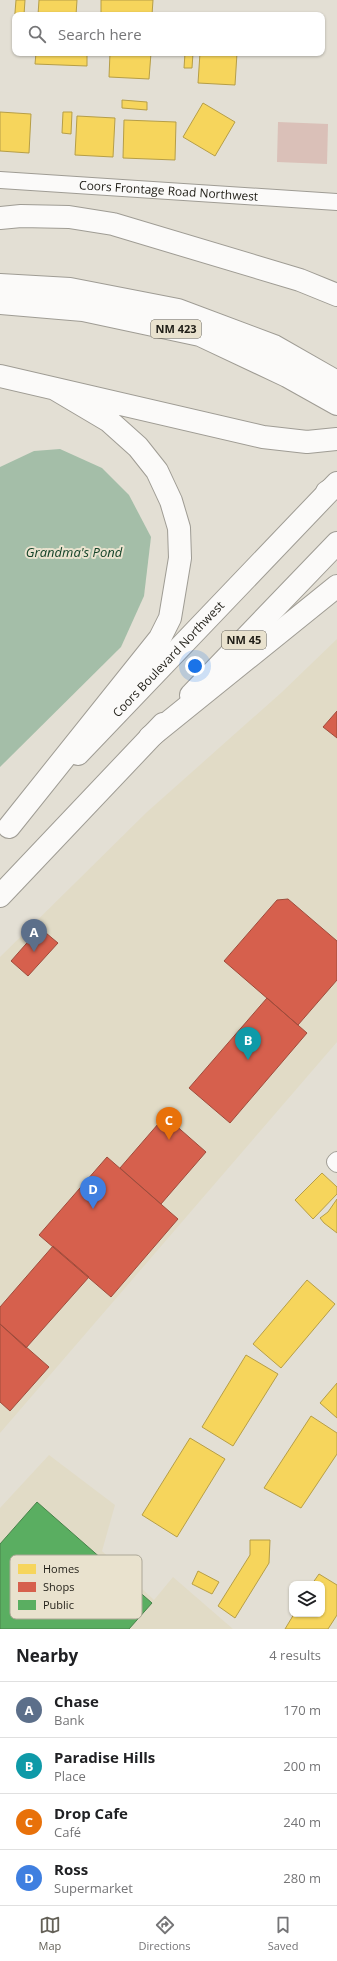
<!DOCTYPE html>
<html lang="en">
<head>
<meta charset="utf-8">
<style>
  body { margin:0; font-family:"Open Sans",sans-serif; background:#f2f2f2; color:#202124 }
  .controls { position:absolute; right:12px; bottom:12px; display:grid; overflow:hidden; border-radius:8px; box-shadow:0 1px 3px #0004 }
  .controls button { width:36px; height:36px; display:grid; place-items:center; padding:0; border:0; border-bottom:1px solid #e0e0e0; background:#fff; color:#202124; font:20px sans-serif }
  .you { position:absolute; left:195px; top:666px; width:14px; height:14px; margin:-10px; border:3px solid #fff; border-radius:50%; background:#1a73e8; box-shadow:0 0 0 6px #1a73e833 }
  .badge { display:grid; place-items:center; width:26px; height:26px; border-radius:50%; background:#646158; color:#fff; font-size:13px; font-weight:700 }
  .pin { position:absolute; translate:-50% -33px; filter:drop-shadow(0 1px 2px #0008) }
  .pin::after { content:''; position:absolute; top:21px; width:14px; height:12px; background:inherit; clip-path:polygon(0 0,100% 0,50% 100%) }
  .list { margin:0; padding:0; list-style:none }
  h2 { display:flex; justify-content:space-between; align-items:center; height:52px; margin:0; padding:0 16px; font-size:17px }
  h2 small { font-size:13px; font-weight:400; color:#757577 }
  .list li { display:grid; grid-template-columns:26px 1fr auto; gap:12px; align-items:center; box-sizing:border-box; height:56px; padding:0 16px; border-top:1px solid #e0e0e0 }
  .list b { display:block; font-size:15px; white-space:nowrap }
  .list p { margin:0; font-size:13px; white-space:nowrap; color:#757577 }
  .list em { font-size:13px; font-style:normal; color:#757577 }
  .icon { flex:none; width:22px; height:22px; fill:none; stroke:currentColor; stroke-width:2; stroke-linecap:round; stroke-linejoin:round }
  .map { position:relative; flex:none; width:337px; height:1629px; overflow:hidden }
  .search { position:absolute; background:#fff; box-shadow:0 1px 3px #0004; left:12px; right:12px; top:12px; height:44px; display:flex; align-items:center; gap:10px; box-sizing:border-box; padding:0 14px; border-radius:8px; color:#757577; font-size:15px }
  .sheet { height:276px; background:#fff }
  nav { display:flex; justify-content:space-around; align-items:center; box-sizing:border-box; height:56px; border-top:1px solid #e0e0e0; background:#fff; font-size:11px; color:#757577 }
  nav a { display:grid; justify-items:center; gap:2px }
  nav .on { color:#646158 }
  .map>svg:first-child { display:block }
  .built { fill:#e1dbc6 }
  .green { fill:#dac0b8 }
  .water { fill:#a4bea8 }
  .homes { fill:#f6d55c; stroke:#b69e47 }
  .shops { fill:#d6604d; stroke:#9f4c3c }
  .public { fill:#5aae61; stroke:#48824a }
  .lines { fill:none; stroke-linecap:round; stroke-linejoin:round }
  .minor-casing { stroke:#9f9c94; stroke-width:18 }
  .primary-casing { stroke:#9f9c94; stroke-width:24 }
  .motorway-casing { stroke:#9f9c94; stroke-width:24 }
  .minor { stroke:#fbfaf9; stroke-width:16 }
  .primary { stroke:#fbfaf9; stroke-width:22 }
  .motorway { stroke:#fbfaf9; stroke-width:22 }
  .labels { text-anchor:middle; stroke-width:4; stroke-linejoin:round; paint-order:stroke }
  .shield { fill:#e9e2ce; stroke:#5c584d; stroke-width:1 }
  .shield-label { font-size:11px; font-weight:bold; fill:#1f1d16 }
  .street-label { font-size:12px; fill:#1f1d16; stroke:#e9e2ce }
  .water-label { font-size:13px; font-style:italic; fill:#134227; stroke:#e9e2ce }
  .key { fill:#e9e2ce; stroke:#aca797; stroke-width:1 }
  .key-label { font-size:11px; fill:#1f1d16 }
</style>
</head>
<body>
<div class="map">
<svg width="337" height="1629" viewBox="0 0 337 1629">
  <rect width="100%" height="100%" fill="#e3dfd4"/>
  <!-- built -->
  <path class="built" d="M 337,639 L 337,1042 L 0,1433 L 0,957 L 147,812 L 282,692 Z
    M 49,1455 L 115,1505 L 102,1551 L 154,1600 L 173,1577 L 233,1629 L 0,1629 L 0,1508 Z"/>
  <!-- green -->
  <path class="green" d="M 278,122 L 328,124 L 327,164 L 277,162 Z"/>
  <!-- water -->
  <path class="water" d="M 60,449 L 102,468 L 129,495 L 151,537 L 144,596 L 121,647 L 0,767 L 0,467 L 34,451 Z"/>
  <!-- homes -->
  <path class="homes" d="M 16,0 L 25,0 L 24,15 L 15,15 L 15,25 L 14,25 Z
    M 39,0 L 77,0 L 76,15 L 38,15 Z
    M 101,0 L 153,0 L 152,15 L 101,15 Z
    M 36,53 L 87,53 L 87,66 L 35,64 Z
    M 110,53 L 151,53 L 149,79 L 109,77 Z
    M 185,53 L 193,53 L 192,68 L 184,68 Z
    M 200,53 L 237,53 L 235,85 L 198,83 Z
    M 122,100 L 147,102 L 147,110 L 122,108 Z
    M 203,103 L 235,122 L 215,156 L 183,137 Z
    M 0,112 L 31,114 L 29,153 L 0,151 Z
    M 63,112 L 72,112 L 71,134 L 62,133 Z
    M 77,116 L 115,118 L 113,157 L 75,155 Z
    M 124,120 L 176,122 L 175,160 L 123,158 Z
    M 322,1173 L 337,1187 L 337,1194 L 313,1219 L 295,1200 Z
    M 337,1199 L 337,1233 L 324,1223 L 320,1218 L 328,1212 Z
    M 307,1280 L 335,1304 L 281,1368 L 253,1344 Z
    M 246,1355 L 278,1374 L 233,1446 L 202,1427 Z
    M 337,1383 L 337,1418 L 320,1403 Z
    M 311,1416 L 337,1433 L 337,1454 L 301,1508 L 264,1488 Z
    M 190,1438 L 225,1459 L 177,1537 L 142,1515 Z
    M 250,1540 L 270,1540 L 269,1563 L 235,1618 L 218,1606 L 250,1555 Z
    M 198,1571 L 219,1582 L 212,1594 L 192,1584 Z
    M 319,1574 L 337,1585 L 337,1615 L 328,1629 L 285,1629 L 294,1614 L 322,1614 L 322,1584 L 312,1584 Z"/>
  <!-- shops -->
  <path class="shops" d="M 337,711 L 337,738 L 323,727 Z
    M 288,899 L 337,941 L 337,980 L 298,1025 L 224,961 L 277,900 Z
    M 40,928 L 58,943 L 28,976 L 11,961 Z
    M 267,998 L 307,1033 L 230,1123 L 189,1088 Z
    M 165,1116 L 206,1152 L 161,1204 L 120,1168 Z
    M 107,1157 L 178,1219 L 111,1297 L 39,1235 Z
    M 53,1246 L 89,1277 L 26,1348 L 0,1324 L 0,1307 Z
    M 0,1324 L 49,1367 L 10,1411 L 0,1402 Z"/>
  <!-- public -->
  <path class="public" d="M 37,1502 L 152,1603 L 129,1629 L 0,1629 L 0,1544 Z"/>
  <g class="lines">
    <defs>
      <g id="minor">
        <path id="s1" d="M 0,180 L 337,202"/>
        <path d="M 337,1160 L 335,1162 L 337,1164"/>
      </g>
      <g id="primary">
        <path d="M 191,695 L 337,543"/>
        <path id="s2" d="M 78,754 L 337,483"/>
        <path d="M 0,896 L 163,724"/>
      </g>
      <path id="motorway" d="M 0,218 L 21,216 L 69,217 L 113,224 L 300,280 L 337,295
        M 0,285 L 70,289 L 178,310 L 274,346 L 337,382
        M 0,303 L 83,310 L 200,335 L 287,376 L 337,404
        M 0,376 L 263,437 L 307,442 L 337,439
        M 327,492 L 337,486
        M 150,737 L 337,586
        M 9,827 L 160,638 L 170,618 L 180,558 L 179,528 L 171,501 L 157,471 L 138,447 L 109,421 L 55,389"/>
    </defs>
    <!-- minor casing -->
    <use href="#minor" class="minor-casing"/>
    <!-- primary casing -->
    <use href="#primary" class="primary-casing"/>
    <!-- motorway casing -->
    <use href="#motorway" class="motorway-casing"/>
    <!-- minor -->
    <use href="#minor" class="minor"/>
    <!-- primary -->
    <use href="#primary" class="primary"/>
    <!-- motorway -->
    <use href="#motorway" class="motorway"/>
  </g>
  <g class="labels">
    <!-- shield labels -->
    <g class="shield">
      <rect x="151" y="320" width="50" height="18" rx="3"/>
      <rect x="222" y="631" width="44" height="18" rx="3"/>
    </g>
    <g class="shield-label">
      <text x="176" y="333">NM 423</text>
      <text x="244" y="644">NM 45</text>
    </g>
    <!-- street labels -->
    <g class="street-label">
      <text dy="4" stroke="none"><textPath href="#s1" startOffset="169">Coors Frontage Road Northwest</textPath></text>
      <text dy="4" stroke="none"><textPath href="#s2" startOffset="131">Coors Boulevard Northwest</textPath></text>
    </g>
    <!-- water labels -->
    <g class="water-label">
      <text x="74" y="557">Grandma's Pond</text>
    </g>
  </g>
  <!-- legend -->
  <rect x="10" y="1555" width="132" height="64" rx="6" class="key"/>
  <rect x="18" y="1564" width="18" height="10" fill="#f6d55c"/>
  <rect x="18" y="1582" width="18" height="10" fill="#d6604d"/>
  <rect x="18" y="1600" width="18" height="10" fill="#5aae61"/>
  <g class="key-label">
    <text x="43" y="1573">Homes</text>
    <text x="43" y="1591">Shops</text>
    <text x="43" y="1609">Public</text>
  </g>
</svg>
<div class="controls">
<button><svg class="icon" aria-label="layers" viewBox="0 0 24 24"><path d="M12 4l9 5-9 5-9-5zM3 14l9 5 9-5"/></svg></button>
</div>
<div class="you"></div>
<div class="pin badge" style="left:34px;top:952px;background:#5c6f8a">A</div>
<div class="pin badge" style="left:248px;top:1060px;background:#0f9aa8">B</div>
<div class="pin badge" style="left:169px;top:1140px;background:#e8710a">C</div>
<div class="pin badge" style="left:93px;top:1209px;background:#3f7fe0">D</div>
<div class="search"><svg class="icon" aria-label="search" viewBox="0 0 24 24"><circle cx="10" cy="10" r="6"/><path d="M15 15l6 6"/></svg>Search here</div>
</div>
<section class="sheet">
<h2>Nearby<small>4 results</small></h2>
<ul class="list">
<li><span class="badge" style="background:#5c6f8a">A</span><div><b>Chase</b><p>Bank</p></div><em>170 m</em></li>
<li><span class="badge" style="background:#0f9aa8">B</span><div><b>Paradise Hills</b><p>Place</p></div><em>200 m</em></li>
<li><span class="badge" style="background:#e8710a">C</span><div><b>Drop Cafe</b><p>Café</p></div><em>240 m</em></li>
<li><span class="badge" style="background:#3f7fe0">D</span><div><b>Ross</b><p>Supermarket</p></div><em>280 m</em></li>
</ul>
</section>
<nav>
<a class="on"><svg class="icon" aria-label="map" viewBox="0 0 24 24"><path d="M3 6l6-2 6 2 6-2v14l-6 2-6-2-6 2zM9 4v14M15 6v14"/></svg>Map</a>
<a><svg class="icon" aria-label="directions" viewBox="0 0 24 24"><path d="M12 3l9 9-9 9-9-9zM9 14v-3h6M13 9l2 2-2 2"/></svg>Directions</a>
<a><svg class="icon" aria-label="saved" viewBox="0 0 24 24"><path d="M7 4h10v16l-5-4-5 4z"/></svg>Saved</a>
</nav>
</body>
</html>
